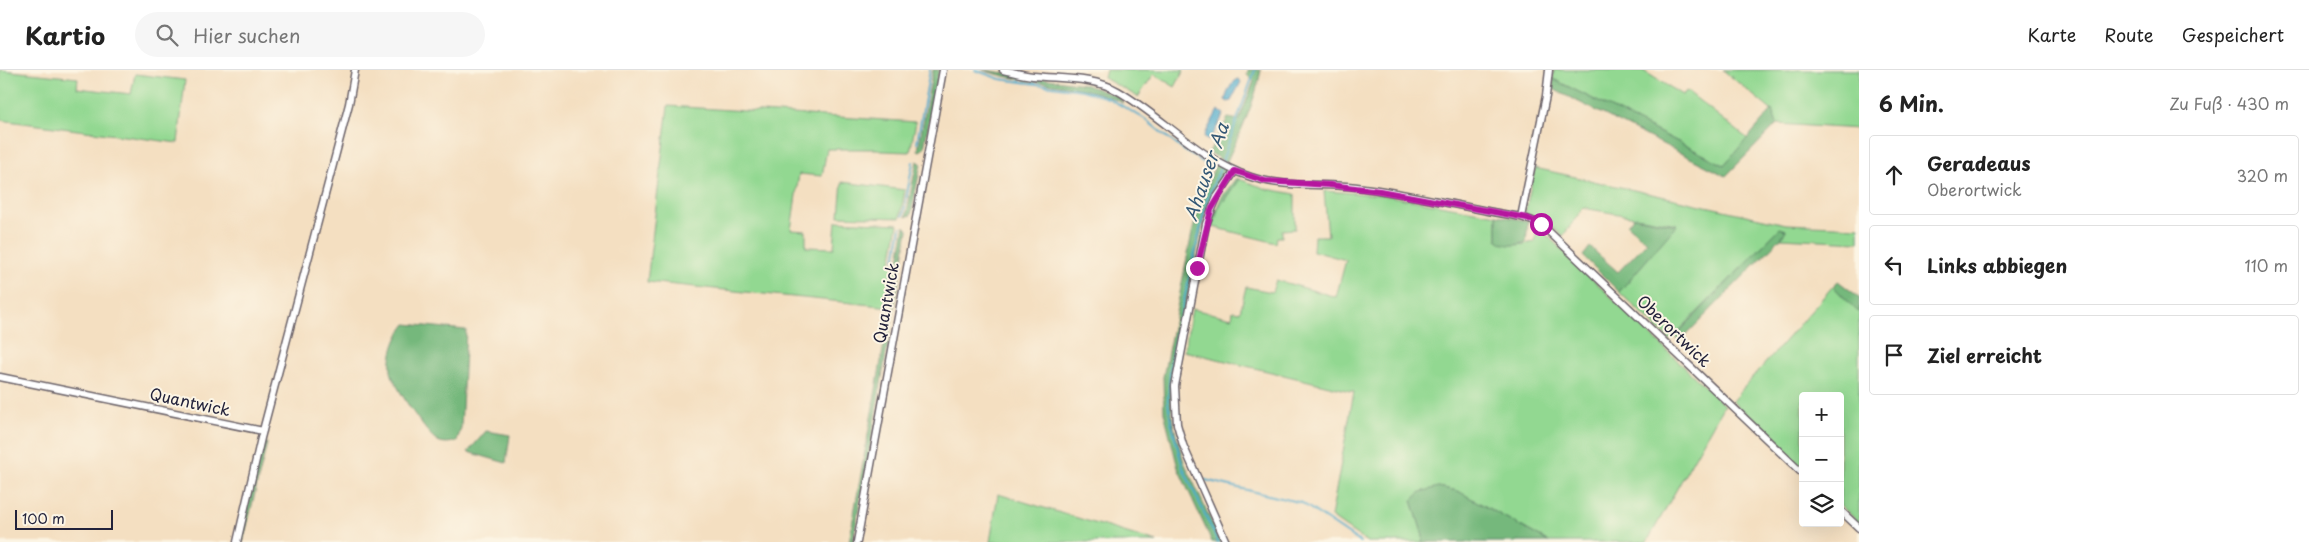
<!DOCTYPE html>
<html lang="de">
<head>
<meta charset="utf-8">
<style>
  body { margin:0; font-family:"Playpen Sans",sans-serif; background:#f6f6f6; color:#222 }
  .controls { position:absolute; right:15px; bottom:15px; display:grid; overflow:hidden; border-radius:5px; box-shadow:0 5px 20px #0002 }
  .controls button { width:45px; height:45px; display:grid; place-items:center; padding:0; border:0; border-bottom:1px solid #e0e0e0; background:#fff; color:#222; font:25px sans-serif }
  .scale { position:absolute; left:15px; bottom:12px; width:98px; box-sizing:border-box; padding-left:5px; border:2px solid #22223b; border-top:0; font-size:14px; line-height:18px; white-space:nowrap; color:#22223b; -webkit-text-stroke:4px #fcf5e5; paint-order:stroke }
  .stop { position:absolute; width:15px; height:15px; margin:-11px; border:4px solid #b5179e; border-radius:50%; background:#fff }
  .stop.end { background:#b5179e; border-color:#fff; box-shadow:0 1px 5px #0008 }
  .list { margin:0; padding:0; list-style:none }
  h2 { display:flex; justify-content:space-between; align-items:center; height:65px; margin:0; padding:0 20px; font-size:21px }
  h2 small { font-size:16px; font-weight:400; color:#767676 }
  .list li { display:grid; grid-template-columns:32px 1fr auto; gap:15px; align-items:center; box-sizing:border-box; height:80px; margin:0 10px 10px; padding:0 10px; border:1px solid #e0e0e0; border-radius:5px }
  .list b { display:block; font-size:19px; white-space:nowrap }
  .list p { margin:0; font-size:16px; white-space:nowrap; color:#767676 }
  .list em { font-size:16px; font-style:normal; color:#767676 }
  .icon { flex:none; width:28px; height:28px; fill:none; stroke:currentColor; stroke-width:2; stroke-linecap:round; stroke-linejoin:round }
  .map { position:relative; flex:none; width:1859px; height:472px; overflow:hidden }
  header { display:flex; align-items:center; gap:30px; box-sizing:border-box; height:70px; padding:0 25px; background:#fff; border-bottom:1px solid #e0e0e0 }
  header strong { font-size:24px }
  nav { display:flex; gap:28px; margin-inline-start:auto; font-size:18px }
  .search { width:350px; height:45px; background:#f6f6f6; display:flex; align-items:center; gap:12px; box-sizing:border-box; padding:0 18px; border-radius:28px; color:#767676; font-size:19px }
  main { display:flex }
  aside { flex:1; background:#fff }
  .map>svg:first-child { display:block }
  .green { fill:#92d891; stroke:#5a7d66 }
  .forest { fill:#75b87b; stroke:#4c6d5b }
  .water { fill:#4eaacc; stroke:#386684 }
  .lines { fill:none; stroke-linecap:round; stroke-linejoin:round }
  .stream { stroke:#4eaacc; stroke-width:2 }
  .street-casing { stroke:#6c646a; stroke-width:9 }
  .street { stroke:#fff; stroke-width:6 }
  .route { stroke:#b5179e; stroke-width:6 }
  .labels { text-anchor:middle; stroke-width:4; stroke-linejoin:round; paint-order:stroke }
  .street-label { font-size:16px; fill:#22223b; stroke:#fcf5e5 }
  .water-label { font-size:18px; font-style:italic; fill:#345875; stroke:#fcf5e5 }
</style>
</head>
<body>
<header>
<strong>Kartio</strong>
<div class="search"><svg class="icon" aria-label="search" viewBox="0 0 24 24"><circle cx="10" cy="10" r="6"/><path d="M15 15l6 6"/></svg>Hier suchen</div>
<nav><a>Karte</a><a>Route</a><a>Gespeichert</a></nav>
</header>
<main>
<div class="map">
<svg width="1859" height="472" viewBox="0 0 1859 472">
  <rect width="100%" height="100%" fill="#fcf5e5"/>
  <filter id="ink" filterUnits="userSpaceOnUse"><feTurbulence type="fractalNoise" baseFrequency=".02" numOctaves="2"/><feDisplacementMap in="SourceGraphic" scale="10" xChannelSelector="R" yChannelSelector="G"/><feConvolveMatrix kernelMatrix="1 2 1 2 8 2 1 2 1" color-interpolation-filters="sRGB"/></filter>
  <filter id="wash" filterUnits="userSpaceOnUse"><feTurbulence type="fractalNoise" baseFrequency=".0096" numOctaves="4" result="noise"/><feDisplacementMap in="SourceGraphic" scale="20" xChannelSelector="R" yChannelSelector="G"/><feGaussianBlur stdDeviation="1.12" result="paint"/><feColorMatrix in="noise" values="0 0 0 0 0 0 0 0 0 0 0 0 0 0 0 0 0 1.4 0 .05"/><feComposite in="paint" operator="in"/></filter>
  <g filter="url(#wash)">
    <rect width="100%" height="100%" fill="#f4dfc1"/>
    <!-- green -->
    <path class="green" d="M 0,0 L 78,8 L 77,18 L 131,24 L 135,4 L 185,10 L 178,73 L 0,50 Z
      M 1106,0 L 1184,0 L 1175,17 L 1154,4 L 1138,27 L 1104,8 Z
      M 1554,0 L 1642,0 L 1682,25 L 1687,21 L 1748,69 L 1724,95 L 1553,9 Z
      M 1723,0 L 1859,0 L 1859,59 L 1777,54 L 1771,40 Z
      M 668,36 L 916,52 L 910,82 L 881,81 L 878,79 L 827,79 L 822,106 L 799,104 L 791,160 L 806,161 L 806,177 L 834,178 L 836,151 L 898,154 L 891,193 L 899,195 L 891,237 L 647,212 Z
      M 1535,98 L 1786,154 L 1859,157 L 1859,172 L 1781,168 L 1786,160 L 1780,158 L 1670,270 L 1619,222 L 1677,154 L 1583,138 L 1563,166 L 1546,152 L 1525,143 Z
      M 1239,109 L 1267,119 L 1295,124 L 1295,159 L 1282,160 L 1282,167 L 1277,167 L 1276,173 L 1213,157 L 1218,139 Z
      M 842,112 L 905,120 L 900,148 L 839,146 Z
      M 1324,121 L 1382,125 L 1497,145 L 1497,169 L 1518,175 L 1535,172 L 1537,156 L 1724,335 L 1647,472 L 1549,472 L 1458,421 L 1438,417 L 1412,430 L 1423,466 L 1422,472 L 1367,472 L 1331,447 L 1354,322 L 1184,281 L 1192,239 L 1232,248 L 1233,241 L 1240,242 L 1246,217 L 1272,222 L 1276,210 L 1336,227 L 1346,190 L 1313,181 L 1314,166 L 1328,166 Z
      M 1833,216 L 1859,243 L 1859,453 L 1840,435 L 1840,326 L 1803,326 L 1803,399 L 1732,331 Z
      M 998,424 L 1157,472 L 990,472 Z"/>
    <!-- forest -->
    <path class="forest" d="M 933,0 L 939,0 L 924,78 L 920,81 L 918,80 Z
      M 983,0 L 1084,14 L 1119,27 L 1123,33 C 1078,10 1029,16 983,0 Z
      M 1248,0 L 1261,0 C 1255,33 1240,63 1226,93 L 1209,82 L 1228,48 L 1239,50 L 1254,11 L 1247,4 Z
      M 1553,9 L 1724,95 L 1772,40 L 1777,54 L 1726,106 L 1553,19 Z
      M 917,91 L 921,93 L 911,145 L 906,147 Z
      M 1216,93 L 1229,100 L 1214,122 L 1206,141 L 1174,289 L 1171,326 L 1173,353 L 1184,392 L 1221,472 L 1212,472 L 1178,398 L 1164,342 L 1163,307 L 1192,163 L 1201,131 Z
      M 1236,108 L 1239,109 L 1218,139 L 1213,157 L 1209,156 L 1221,128 Z
      M 1497,145 L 1528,151 L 1526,172 C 1515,176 1506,177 1497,170 Z
      M 1634,147 L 1677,155 L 1619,222 L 1583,186 L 1590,177 L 1618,202 L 1647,172 L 1627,155 Z
      M 905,156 L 908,160 L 853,472 L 849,472 Z
      M 1780,158 L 1786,160 L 1781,168 L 1682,269 L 1678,270 L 1675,266 Z
      M 1838,211 L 1859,227 L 1859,243 L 1833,216 Z
      M 406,254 L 466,260 L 461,358 L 457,371 C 452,373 443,374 438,371 C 427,366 392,313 391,301 C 389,285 396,266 406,254 Z
      M 486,361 L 510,365 L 506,393 L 468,382 Z
      M 262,373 L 267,373 L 243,472 L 239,472 Z
      M 1438,417 L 1458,421 L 1549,472 L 1422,472 L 1423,466 L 1412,430 L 1421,422 Z"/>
    <!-- water -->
    <path class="water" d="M 1239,9 L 1241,12 L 1231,31 L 1228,32 L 1225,30 C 1227,23 1231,11 1239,9 Z
      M 1218,40 L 1224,44 L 1210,70 L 1207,70 L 1204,66 Z"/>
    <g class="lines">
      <!-- stream -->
      <path class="stream" d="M 975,0 L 1000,9 L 1082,20 L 1108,28 L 1145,49 L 1183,80 L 1211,97
        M 917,73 L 930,0
        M 1222,91 L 1255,0
        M 903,146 L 913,92
        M 895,190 L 901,157
        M 1205,410 L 1302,433 L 1360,472
        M 1218,472 L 1183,398 L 1171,352 L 1168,331 L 1171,289 L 1193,190 L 1207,130 L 1221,96"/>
    </g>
  </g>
  <g filter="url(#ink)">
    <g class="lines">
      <defs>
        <path id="street" d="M 1003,0 C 1013,2 1023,5 1033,6 C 1062,9 1093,7 1118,21 C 1163,47 1201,91 1251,107 C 1285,118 1322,113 1357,117 C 1412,124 1466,138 1521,147 L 1541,154 L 1803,404
          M 1521,147 L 1546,26 L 1549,0
          M 0,307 L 263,361
          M 1840,440 L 1859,458
          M 237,472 L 261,368 L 349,34 L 355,0
          M 857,472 L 943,0
          M 1226,472 L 1183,375 L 1177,354 L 1175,316 L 1206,154 L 1217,127 L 1235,101"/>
      </defs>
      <!-- street casing -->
      <use href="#street" class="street-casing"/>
      <!-- street -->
      <use href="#street" class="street"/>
    </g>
  </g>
  <g class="lines" filter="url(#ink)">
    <!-- route -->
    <path class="route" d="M 1197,198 L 1211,140 L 1235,101 L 1265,111 L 1330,115 L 1380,121 L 1527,148 L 1541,154"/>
  </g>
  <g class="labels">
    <!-- street labels -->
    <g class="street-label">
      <text transform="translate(886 233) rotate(-80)" y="6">Quantwick</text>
      <text transform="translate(1674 261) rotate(44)" y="6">Oberortwick</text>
      <text transform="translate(190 332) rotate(12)" y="6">Quantwick</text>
    </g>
    <!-- water labels -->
    <g class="water-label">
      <text transform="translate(1207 102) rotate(-71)" y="6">Ahauser Aa</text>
    </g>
  </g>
</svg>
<div class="controls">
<button>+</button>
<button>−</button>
<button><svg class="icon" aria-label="layers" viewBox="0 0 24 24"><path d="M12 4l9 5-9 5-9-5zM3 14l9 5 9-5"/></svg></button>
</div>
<div class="scale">100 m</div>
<div class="stop" style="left:1541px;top:154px"></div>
<div class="stop end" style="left:1197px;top:198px"></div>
</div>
<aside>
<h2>6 Min.<small>Zu Fuß · 430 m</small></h2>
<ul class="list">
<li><svg class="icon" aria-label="ahead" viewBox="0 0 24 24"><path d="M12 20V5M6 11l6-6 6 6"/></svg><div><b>Geradeaus</b><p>Oberortwick</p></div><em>320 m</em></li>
<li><svg class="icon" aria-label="left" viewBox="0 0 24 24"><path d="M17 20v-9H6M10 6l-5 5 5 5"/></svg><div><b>Links abbiegen</b></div><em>110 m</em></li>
<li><svg class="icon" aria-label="arrive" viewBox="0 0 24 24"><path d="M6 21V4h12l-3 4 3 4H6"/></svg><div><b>Ziel erreicht</b></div></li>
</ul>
</aside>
</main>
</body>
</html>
